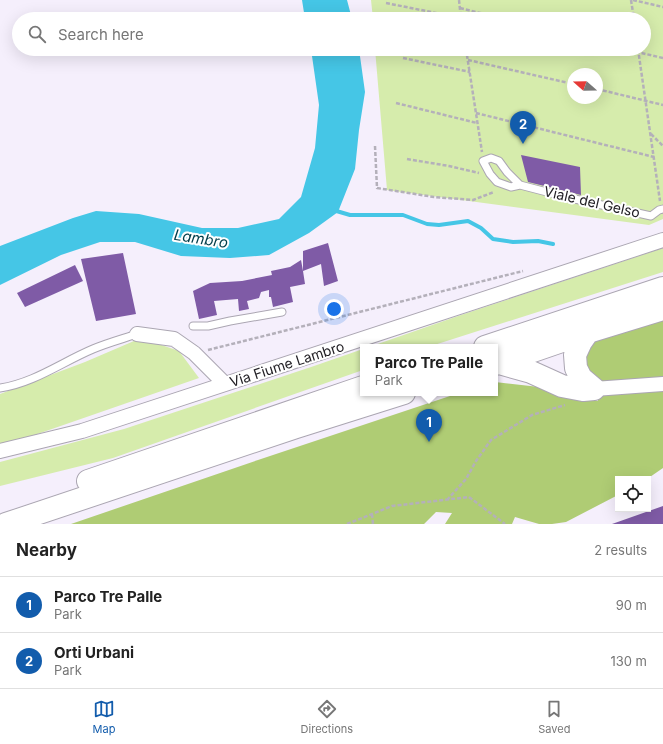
<!DOCTYPE html>
<html lang="en">
<head>
<meta charset="utf-8">
<style>
  body { margin:0; font-family:Inter,sans-serif; background:#f2f2f2; color:#222 }
  .controls { position:absolute; right:12px; bottom:12px; display:grid; overflow:hidden; border-radius:0px; box-shadow:0 4px 16px #0002 }
  .controls button { width:36px; height:36px; display:grid; place-items:center; padding:0; border:0; border-bottom:1px solid #e0e0e0; background:#fff; color:#222; font:20px sans-serif }
  .compass { position:absolute; left:567px; top:68px; width:36px; height:36px; border-radius:50%; background:#fff; box-shadow:0 4px 16px #0002; rotate:290deg }
  .you { position:absolute; left:334px; top:309px; width:14px; height:14px; margin:-10px; border:3px solid #fff; border-radius:50%; background:#1a73e8; box-shadow:0 0 0 6px #1a73e833 }
  .badge { display:grid; place-items:center; width:26px; height:26px; border-radius:50%; background:#125cac; color:#fff; font-size:13px; font-weight:700 }
  .pin { position:absolute; translate:-50% -33px; filter:drop-shadow(0 1px 2px #0008) }
  .pin::after { content:''; position:absolute; top:21px; width:14px; height:12px; background:inherit; clip-path:polygon(0 0,100% 0,50% 100%) }
  .popup { position:absolute; left:360px; top:344px; width:138px; height:52px; box-sizing:border-box; display:grid; place-content:center; border-radius:0px; background:#fff; filter:drop-shadow(0 1px 3px #0005); font-size:13px; white-space:nowrap; color:#767676 }
  .popup b { font-size:15px; color:#222 }
  .popup::after { content:''; position:absolute; left:50%; top:100%; margin-left:-8px; border:8px solid transparent; border-top-color:#fff }
  .list { margin:0; padding:0; list-style:none }
  h2 { display:flex; justify-content:space-between; align-items:center; height:52px; margin:0; padding:0 16px; font-size:17px }
  h2 small { font-size:13px; font-weight:400; color:#767676 }
  .list li { display:grid; grid-template-columns:26px 1fr auto; gap:12px; align-items:center; box-sizing:border-box; height:56px; padding:0 16px; border-top:1px solid #e0e0e0 }
  .list b { display:block; font-size:15px; white-space:nowrap }
  .list p { margin:0; font-size:13px; white-space:nowrap; color:#767676 }
  .list em { font-size:13px; font-style:normal; color:#767676 }
  .icon { flex:none; width:22px; height:22px; fill:none; stroke:currentColor; stroke-width:2; stroke-linecap:round; stroke-linejoin:round }
  .map { position:relative; flex:none; width:663px; height:524px; overflow:hidden }
  .search { position:absolute; background:#fff; box-shadow:0 4px 16px #0002; left:12px; right:12px; top:12px; height:44px; display:flex; align-items:center; gap:10px; box-sizing:border-box; padding:0 14px; border-radius:22px; color:#767676; font-size:15px }
  .sheet { height:164px; background:#fff }
  nav { display:flex; justify-content:space-around; align-items:center; box-sizing:border-box; height:56px; border-top:1px solid #e0e0e0; background:#fff; font-size:11px; color:#767676 }
  nav a { display:grid; justify-items:center; gap:2px }
  nav .on { color:#125cac }
  .map>svg:first-child { display:block }
  .green { fill:#d6ecac; fill-rule:evenodd }
  .forest { fill:#afcc74 }
  .water { fill:#45c6e6 }
  .lines { fill:none; stroke-linecap:round; stroke-linejoin:round }
  .stream { stroke:#45c6e6; stroke-width:4 }
  .building { fill:#7f5ba6 }
  .lane-casing { stroke:#aba6b2; stroke-width:9 }
  .street-casing { stroke:#aba6b2; stroke-width:16 }
  .primary-casing { stroke:#aba6b2; stroke-width:24 }
  .path { stroke:#b4b0ba; stroke-width:2.5; stroke-dasharray:4 2; stroke-linecap:butt }
  .lane { stroke:#fff; stroke-width:7 }
  .street { stroke:#fff; stroke-width:14 }
  .primary { stroke:#fff; stroke-width:22 }
  .labels { text-anchor:middle; stroke-width:4; stroke-linejoin:round; paint-order:stroke }
  .street-label { font-size:14px; fill:#232126; stroke:#fff }
  .water-label { font-size:15px; font-style:italic; fill:#003d4a; stroke:#fff }
</style>
</head>
<body>
<div class="map">
<svg width="663" height="524" viewBox="0 0 663 524">
  <rect width="100%" height="100%" fill="#f5effc"/>
  <!-- green -->
  <path class="green" d="M 371,0 L 663,0 L 663,219 L 649,225 L 387,190 L 375,49 L 644,49 L 644,19 L 373,19 ZM 573,74 L 597,74 L 597,98 L 573,98 Z
    M 663,248 L 663,272 L 428,347 L 369,347 L 461,315 Z
    M 141,338 L 179,351 L 199,378 L 0,447 L 0,394 L 85,362 Z
    M 363,349 L 363,370 L 113,458 L 0,486 L 0,462 L 124,429 L 314,366 Z"/>
  <!-- forest -->
  <path class="forest" d="M 663,317 L 663,468 L 647,479 L 618,479 L 618,495 L 566,522 L 552,524 L 539,524 L 515,517 L 512,524 L 445,524 L 452,513 L 436,512 L 424,524 L 71,524 L 258,460 L 459,393 L 495,393 L 495,382 L 548,388 L 567,394 L 598,401 L 597,383 L 580,363 L 587,341 Z"/>
  <!-- water -->
  <path class="water" d="M 302,0 L 347,0 L 352,19 L 305,19 Z
    M 311,49 L 359,49 L 365,92 L 359,130 L 355,169 L 338,212 L 309,233 L 269,255 L 230,258 L 181,256 L 135,242 L 100,242 L 61,255 L 0,285 L 0,246 L 73,218 L 96,211 L 139,214 L 202,228 L 238,228 L 279,219 L 301,197 L 315,148 L 319,105 Z"/>
  <g class="lines">
    <!-- stream -->
    <path class="stream" d="M 333,210 L 350,215 L 403,215 L 427,224 L 439,225 L 468,221 L 481,228 L 493,239 L 513,242 L 538,241 L 553,244"/>
  </g>
  <!-- building -->
  <path class="building" d="M 521,155 L 580,167 L 581,195 L 528,182 Z
    M 328,243 L 338,281 L 324,286 L 321,264 L 303,271 L 305,284 L 290,287 L 293,302 L 273,307 L 271,297 L 269,297 L 269,290 L 261,292 L 259,298 L 247,301 L 249,309 L 239,311 L 238,299 L 214,301 L 217,315 L 199,319 L 193,291 L 210,283 L 242,281 L 272,275 L 271,271 L 290,267 L 301,260 L 303,271 L 303,251 Z
    M 123,253 L 136,314 L 96,321 L 81,259 Z
    M 75,265 L 83,281 L 25,307 L 17,293 Z
    M 663,506 L 663,524 L 612,524 Z"/>
  <g class="lines">
    <defs>
      <path id="lane" d="M 520,185 L 511,187 L 497,182 L 490,174 L 483,161 L 491,158 L 499,161 L 507,172 L 520,185 L 566,197 L 651,216 L 659,210 L 663,209
        M 193,326 L 208,326 L 230,321 L 282,312
        M 0,388 C 34,383 62,362 93,349 C 107,343 122,339 137,334"/>
      <path id="street" d="M 137,334 L 174,339 L 194,353 L 225,384
        M 594,389 L 663,384
        M 0,451 L 82,431 L 663,240"/>
      <path id="primary" d="M 588,332 L 581,342 L 575,355 L 576,368 L 581,378 L 594,389
        M 485,347 L 663,288
        M 499,363 L 531,372 L 562,386 L 583,390 L 594,389
        M 495,364 L 588,332 L 663,309
        M 88,481 L 363,387
        M 6,524 L 296,427 L 404,393"/>
    </defs>
    <!-- lane casing -->
    <use href="#lane" class="lane-casing"/>
    <!-- street casing -->
    <use href="#street" class="street-casing"/>
    <!-- primary casing -->
    <use href="#primary" class="primary-casing"/>
    <!-- path -->
    <path class="path" d="M 459,0 L 461,19
      M 631,0 L 634,19
      M 633,0 L 663,7
      M 386,3 L 461,18
      M 460,8 L 504,19
      M 466,49 L 482,152
      M 624,49 L 663,58
      M 638,49 L 660,201
      M 403,58 L 470,72
      M 468,60 L 573,84
      M 597,89 L 663,105
      M 396,103 L 477,123
      M 476,113 L 654,157
      M 651,134 L 663,146
      M 375,146 L 377,188 L 434,197 L 473,200 L 494,192
      M 407,159 L 449,166 L 479,173
      M 208,350 L 523,271
      M 447,500 L 466,479 L 476,461 L 491,440 L 532,415 L 565,405
      M 372,514 L 373,524
      M 347,524 L 392,506 L 469,497 L 505,524"/>
    <!-- lane -->
    <use href="#lane" class="lane"/>
    <!-- street -->
    <use href="#street" class="street"/>
    <!-- primary -->
    <use href="#primary" class="primary"/>
  </g>
  <g class="labels">
    <!-- street labels -->
    <g class="street-label">
      <text transform="translate(592 202) rotate(13)" y="5">Viale del Gelso</text>
      <text transform="translate(287 364) rotate(-18)" y="5">Via Fiume Lambro</text>
    </g>
    <!-- water labels -->
    <g class="water-label">
      <text transform="translate(201 239) rotate(9)" y="5">Lambro</text>
    </g>
  </g>
</svg>
<div class="controls">
<button><svg class="icon" aria-label="locate" viewBox="0 0 24 24"><circle cx="12" cy="12" r="6"/><path d="M12 2v4M12 18v4M2 12h4M18 12h4"/></svg></button>
</div>
<svg class="compass" viewBox="-18 -18 36 36"><path d="M0-13l5 13h-10z" fill="#e53935"/><path d="M0 13l5-13h-10z" fill="#767676"/></svg>
<div class="you"></div>
<div class="pin badge" style="left:429px;top:442px">1</div>
<div class="popup"><b>Parco Tre Palle</b>Park</div>
<div class="pin badge" style="left:523px;top:144px">2</div>
<div class="search"><svg class="icon" aria-label="search" viewBox="0 0 24 24"><circle cx="10" cy="10" r="6"/><path d="M15 15l6 6"/></svg>Search here</div>
</div>
<section class="sheet">
<h2>Nearby<small>2 results</small></h2>
<ul class="list">
<li><span class="badge">1</span><div><b>Parco Tre Palle</b><p>Park</p></div><em>90 m</em></li>
<li><span class="badge">2</span><div><b>Orti Urbani</b><p>Park</p></div><em>130 m</em></li>
</ul>
</section>
<nav>
<a class="on"><svg class="icon" aria-label="map" viewBox="0 0 24 24"><path d="M3 6l6-2 6 2 6-2v14l-6 2-6-2-6 2zM9 4v14M15 6v14"/></svg>Map</a>
<a><svg class="icon" aria-label="directions" viewBox="0 0 24 24"><path d="M12 3l9 9-9 9-9-9zM9 14v-3h6M13 9l2 2-2 2"/></svg>Directions</a>
<a><svg class="icon" aria-label="saved" viewBox="0 0 24 24"><path d="M7 4h10v16l-5-4-5 4z"/></svg>Saved</a>
</nav>
</body>
</html>
